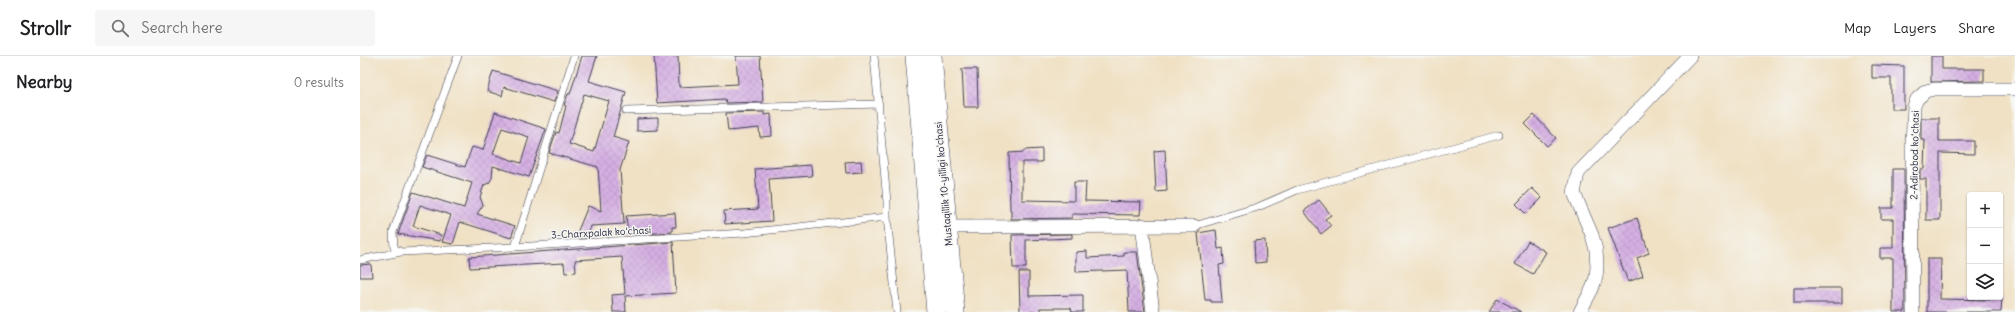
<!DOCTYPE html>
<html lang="en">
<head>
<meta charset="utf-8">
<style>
  body { margin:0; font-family:Delius,sans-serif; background:#f6f6f6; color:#202124 }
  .controls { position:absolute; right:12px; bottom:12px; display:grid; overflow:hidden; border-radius:4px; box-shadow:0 1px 3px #0004 }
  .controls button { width:36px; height:36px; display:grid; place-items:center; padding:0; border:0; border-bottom:1px solid #e0e0e0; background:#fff; color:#202124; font:20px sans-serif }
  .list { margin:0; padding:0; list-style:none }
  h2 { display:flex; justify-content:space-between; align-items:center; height:52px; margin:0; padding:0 16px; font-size:17px }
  h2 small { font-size:13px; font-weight:400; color:#757577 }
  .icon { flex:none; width:22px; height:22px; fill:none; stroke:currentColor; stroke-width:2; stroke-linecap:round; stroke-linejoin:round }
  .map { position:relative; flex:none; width:1655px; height:256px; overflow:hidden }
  header { display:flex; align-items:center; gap:24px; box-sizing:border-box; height:56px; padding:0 20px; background:#fff; border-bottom:1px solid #e0e0e0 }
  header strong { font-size:19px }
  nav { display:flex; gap:22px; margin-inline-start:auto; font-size:14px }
  .search { width:280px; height:36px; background:#f6f6f6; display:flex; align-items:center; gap:10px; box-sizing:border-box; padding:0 14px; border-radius:4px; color:#757577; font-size:15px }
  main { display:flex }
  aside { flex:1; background:#fff }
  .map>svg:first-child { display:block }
  .building { fill:url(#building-cross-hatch); fill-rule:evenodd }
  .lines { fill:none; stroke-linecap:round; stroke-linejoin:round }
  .service-casing { stroke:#413f50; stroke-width:8 }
  .minor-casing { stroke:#413f50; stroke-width:14 }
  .secondary-casing { stroke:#413f50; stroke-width:20 }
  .service { stroke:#fff; stroke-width:7 }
  .minor { stroke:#fff; stroke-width:13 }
  .secondary { stroke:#fff; stroke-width:19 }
  .labels { text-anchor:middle; stroke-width:3; stroke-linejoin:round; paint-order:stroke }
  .street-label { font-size:10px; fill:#22223b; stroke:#f6f6f2 }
</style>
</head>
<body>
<header>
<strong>Strollr</strong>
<div class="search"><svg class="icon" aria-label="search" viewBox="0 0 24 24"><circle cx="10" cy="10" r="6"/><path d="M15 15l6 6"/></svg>Search here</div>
<nav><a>Map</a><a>Layers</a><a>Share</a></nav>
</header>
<main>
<aside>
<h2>Nearby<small>0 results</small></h2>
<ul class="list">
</ul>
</aside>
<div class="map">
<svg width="1655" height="256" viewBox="0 0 1655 256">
  <defs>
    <pattern id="building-cross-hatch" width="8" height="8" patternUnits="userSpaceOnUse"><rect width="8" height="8" fill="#d5b0e3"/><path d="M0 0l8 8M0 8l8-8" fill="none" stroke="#b797c4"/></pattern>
  </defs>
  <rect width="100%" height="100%" fill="#f6f6f2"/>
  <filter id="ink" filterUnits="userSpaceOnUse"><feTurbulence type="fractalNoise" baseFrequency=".025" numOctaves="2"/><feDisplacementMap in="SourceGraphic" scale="8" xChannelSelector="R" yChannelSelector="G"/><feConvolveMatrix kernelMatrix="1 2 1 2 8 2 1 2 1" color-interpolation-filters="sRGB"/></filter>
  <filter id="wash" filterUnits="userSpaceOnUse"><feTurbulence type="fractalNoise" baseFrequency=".012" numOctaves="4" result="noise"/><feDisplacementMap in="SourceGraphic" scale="16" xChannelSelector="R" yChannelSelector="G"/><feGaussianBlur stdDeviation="0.9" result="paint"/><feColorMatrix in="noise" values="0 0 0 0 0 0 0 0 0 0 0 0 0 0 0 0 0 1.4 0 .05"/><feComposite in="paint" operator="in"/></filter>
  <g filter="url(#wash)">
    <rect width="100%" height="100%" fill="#f0e1c4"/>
    <g id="blocks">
      <!-- building -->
      <path class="building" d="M 222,0 L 237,0 L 229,25 L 266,36 L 253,81 L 269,86 L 260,114 L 264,168 L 231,170 L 227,182 L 215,182 L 228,150 L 241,155 L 238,111 L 189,97 L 196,76 L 199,77 L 206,50 L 204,49 L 208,38 L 210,38 ZM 224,38 L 249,45 L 234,96 L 209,88 Z
        M 294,0 L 318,0 L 319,31 L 378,28 L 376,0 L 400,0 L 403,46 L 366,47 L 365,43 L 297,47 Z
        M 1571,0 L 1582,0 L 1582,13 L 1624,13 L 1624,25 L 1571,26 Z
        M 1512,9 L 1544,10 L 1544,53 L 1531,53 L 1531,22 L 1512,22 Z
        M 602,13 L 617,13 L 618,51 L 604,51 Z
        M 133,15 L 198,35 L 194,46 L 144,31 L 142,40 L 127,35 Z
        M 135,56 L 186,73 L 169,121 L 133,110 L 132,122 L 129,127 L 124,129 L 120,141 L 123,149 L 117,158 L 155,170 L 151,182 L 100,166 L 93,188 L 82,186 L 91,159 L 60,149 L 53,170 L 81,179 L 80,185 L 38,178 L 53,136 L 104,152 L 112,127 L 62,111 L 67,99 L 105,111 L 112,91 L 123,94 ZM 142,72 L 169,81 L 161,107 L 133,98 Z
        M 404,56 L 404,59 L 411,58 L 412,80 L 400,81 L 399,72 L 368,75 L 366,57 Z
        M 1174,59 L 1196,82 L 1187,90 L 1165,68 Z
        M 298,62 L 298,74 L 277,75 L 277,63 Z
        M 1561,62 L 1579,62 L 1579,85 L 1614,85 L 1614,98 L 1580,97 L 1580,164 L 1566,164 L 1566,123 L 1560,123 L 1560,113 L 1564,113 L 1565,84 L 1561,84 Z
        M 682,93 L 682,106 L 662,106 L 662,144 L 714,145 L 714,126 L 726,126 L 725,145 L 781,146 L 780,159 L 712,158 L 712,162 L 651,163 L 651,154 L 650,154 L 649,97 L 664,96 L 664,94 Z
        M 805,94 L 807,135 L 796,136 L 794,95 Z
        M 501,105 L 502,116 L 486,117 L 485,106 Z
        M 451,109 L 452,120 L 409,123 L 412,165 L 365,168 L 364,155 L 398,153 L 395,113 Z
        M 1533,113 L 1544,113 L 1545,256 L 1533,256 L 1533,202 L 1520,202 L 1520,192 L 1533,192 L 1533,163 L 1521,163 L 1521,152 L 1533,152 Z
        M 1172,132 L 1182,142 L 1166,158 L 1156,148 Z
        M 959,144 L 971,159 L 965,163 L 971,170 L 961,178 L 944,155 Z
        M 315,157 L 316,171 L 312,171 L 312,176 L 268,179 L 266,160 Z
        M 1277,162 L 1289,197 L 1277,202 L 1283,220 L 1268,226 L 1248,172 Z
        M 856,174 L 858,193 L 863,192 L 864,208 L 859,209 L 862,246 L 851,246 L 851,244 L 845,244 L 838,177 Z
        M 712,178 L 712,182 L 666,184 L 666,212 L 653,212 L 652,179 Z
        M 905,184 L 906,206 L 895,207 L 894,185 Z
        M 1168,185 L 1186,196 L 1173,218 L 1155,208 Z
        M 313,186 L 316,237 L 265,240 L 266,256 L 253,256 L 252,239 L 265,238 L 262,201 L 215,204 L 216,216 L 205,217 L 204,207 L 110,212 L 109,201 Z
        M 727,195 L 727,202 L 764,200 L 764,196 L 777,196 L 785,256 L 769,256 L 767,214 L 716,216 L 716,196 Z
        M 1567,203 L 1581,203 L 1580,243 L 1630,244 L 1630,241 L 1642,241 L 1641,256 L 1567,256 Z
        M 11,208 L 12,221 L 0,221 L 0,209 Z
        M 659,216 L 669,216 L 669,240 L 723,239 L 723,256 L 712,256 L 711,252 L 680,252 L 680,256 L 660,256 Z
        M 1434,232 L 1482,232 L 1482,247 L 1434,247 Z
        M 1137,243 L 1161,256 L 1129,256 Z"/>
    </g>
  </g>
  <g filter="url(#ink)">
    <use href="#blocks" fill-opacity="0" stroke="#413f50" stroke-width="1"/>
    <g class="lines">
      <defs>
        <path id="service" d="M 98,0 L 33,176 L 34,192 L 41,196 L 155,191
          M 214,0 L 155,191 L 384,177 L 527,161
          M 514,0 L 527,146 L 527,161 L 537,256
          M 266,55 L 519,48
          M 834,170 L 898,151 L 937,134 L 1139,79
          M 0,204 L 41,196"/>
        <path id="minor" d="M 782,169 L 793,256
          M 579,171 L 834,170
          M 1220,256 L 1232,233 L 1236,221 L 1237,211 L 1236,194 L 1232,179 L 1214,137 L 1218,117 L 1330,0
          M 1553,256 L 1552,88 L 1554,50 L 1557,43 L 1566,35 L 1574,33 L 1655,33"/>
        <path id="secondary" d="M 555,0 L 576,256
          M 572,0 L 595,256"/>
      </defs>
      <!-- service casing -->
      <use href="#service" class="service-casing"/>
      <!-- minor casing -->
      <use href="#minor" class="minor-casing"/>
      <!-- secondary casing -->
      <use href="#secondary" class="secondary-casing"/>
      <!-- service -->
      <use href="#service" class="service"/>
      <!-- minor -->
      <use href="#minor" class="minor"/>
      <!-- secondary -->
      <use href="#secondary" class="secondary"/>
    </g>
  </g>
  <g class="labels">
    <!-- street labels -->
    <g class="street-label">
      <text transform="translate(1554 99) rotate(-89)" y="4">2-Adirobod koʻchasi</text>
      <text transform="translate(583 128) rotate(-95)" y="4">Mustaqillik 10-yilligi ko'chasi</text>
      <text transform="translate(241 176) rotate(-3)" y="4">3-Charxpalak koʻchasi</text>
    </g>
  </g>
</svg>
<div class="controls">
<button>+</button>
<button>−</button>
<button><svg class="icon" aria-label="layers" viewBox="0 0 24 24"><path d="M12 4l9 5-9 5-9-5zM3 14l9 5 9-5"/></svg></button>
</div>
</div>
</main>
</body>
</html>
